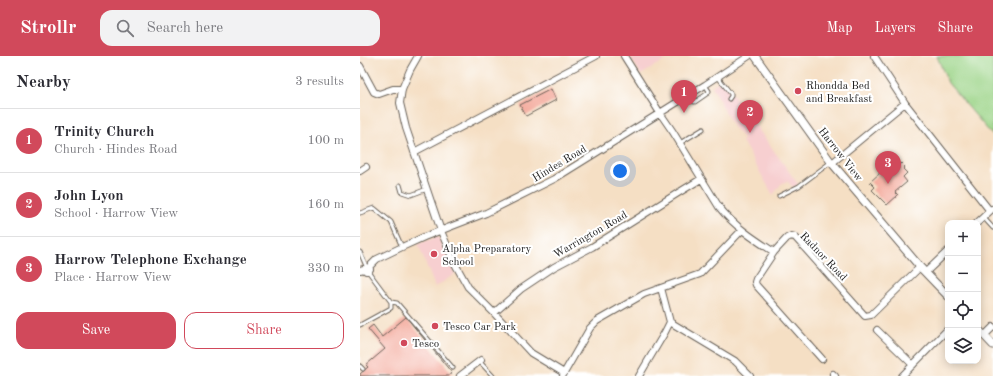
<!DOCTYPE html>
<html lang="en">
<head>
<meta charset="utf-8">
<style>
  body { margin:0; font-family:"Old Standard TT",serif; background:#f2f2f3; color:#2b2b33 }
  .controls { position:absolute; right:12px; bottom:12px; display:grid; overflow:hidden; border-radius:8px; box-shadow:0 2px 10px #0003 }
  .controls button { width:36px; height:36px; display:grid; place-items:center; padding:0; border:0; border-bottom:1px solid #e1e1e2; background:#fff; color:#2b2b33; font:20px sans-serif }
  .you { position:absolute; left:260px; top:115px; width:14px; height:14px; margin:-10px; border:3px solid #fff; border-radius:50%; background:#1a73e8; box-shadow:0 0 0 6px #1a73e833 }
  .badge { display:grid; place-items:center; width:26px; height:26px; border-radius:50%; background:#d1495b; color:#fff; font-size:13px; font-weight:700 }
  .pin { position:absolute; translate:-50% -33px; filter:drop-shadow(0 1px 2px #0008) }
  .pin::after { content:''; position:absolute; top:21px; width:14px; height:12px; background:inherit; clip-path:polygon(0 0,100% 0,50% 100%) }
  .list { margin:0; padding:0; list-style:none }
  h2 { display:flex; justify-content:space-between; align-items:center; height:52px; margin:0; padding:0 16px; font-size:17px }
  h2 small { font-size:13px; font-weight:400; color:#7c7c81 }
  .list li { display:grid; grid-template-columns:26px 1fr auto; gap:12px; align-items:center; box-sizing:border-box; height:64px; padding:0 16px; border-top:1px solid #e1e1e2 }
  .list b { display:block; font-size:15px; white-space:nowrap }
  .list p { margin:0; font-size:13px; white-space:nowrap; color:#7c7c81 }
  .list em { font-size:13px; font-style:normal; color:#7c7c81 }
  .actions { display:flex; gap:8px; padding:12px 16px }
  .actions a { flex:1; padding:9px 0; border:1px solid #d1495b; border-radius:12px; text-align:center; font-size:14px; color:#d1495b }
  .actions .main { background:#d1495b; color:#fff }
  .icon { flex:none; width:22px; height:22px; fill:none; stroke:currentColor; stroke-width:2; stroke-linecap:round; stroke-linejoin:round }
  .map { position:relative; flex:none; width:633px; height:320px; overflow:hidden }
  header { display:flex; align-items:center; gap:24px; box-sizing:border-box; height:56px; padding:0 20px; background:#d1495b; color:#fff }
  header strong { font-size:19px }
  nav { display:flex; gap:22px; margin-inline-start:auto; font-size:14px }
  .search { width:280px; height:36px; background:#f2f2f3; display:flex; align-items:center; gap:10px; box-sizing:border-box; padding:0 14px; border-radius:12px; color:#7c7c81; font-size:15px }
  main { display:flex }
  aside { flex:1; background:#fff }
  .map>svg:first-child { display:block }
  .built { fill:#f7cfd0 }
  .green { fill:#9bd487; stroke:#5c7852 }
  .building { fill:#f3a293 }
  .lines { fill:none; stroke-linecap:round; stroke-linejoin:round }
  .service-casing { stroke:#686057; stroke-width:5 }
  .minor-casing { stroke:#686057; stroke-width:8 }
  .tertiary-casing { stroke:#686057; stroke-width:9 }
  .service { stroke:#fff; stroke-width:3 }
  .minor { stroke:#fff; stroke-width:6 }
  .tertiary { stroke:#fff; stroke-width:7 }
  .poi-dot { fill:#d1495b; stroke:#fff; stroke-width:1.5 }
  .labels { text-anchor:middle; stroke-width:4; stroke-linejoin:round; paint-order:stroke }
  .poi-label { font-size:11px; fill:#1c1c1c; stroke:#fff; text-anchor:start }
  .street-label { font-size:11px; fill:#1c1c1c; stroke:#fff }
</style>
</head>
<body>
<header>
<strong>Strollr</strong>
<div class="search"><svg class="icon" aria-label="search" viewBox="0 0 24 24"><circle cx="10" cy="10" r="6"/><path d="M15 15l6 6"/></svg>Search here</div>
<nav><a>Map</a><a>Layers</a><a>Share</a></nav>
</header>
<main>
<aside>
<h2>Nearby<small>3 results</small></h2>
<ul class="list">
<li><span class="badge">1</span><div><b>Trinity Church</b><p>Church · Hindes Road</p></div><em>100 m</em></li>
<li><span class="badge">2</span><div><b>John Lyon</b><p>School · Harrow View</p></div><em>160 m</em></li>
<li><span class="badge">3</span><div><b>Harrow Telephone Exchange</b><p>Place · Harrow View</p></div><em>330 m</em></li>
</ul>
<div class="actions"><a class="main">Save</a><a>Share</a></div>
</aside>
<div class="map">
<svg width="633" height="320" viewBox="0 0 633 320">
  <rect width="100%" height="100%" fill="#fff"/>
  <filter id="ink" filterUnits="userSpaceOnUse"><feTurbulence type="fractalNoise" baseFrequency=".025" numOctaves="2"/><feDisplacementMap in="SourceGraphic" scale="8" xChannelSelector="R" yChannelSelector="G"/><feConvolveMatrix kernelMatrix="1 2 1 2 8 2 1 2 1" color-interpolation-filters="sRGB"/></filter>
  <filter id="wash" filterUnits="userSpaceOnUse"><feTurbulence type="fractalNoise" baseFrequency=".012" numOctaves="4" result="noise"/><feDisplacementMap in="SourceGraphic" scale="16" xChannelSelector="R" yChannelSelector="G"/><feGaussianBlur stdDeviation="0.9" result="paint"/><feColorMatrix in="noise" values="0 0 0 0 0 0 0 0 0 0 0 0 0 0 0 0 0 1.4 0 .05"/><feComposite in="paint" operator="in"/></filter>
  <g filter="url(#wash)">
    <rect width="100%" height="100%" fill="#f5dfc4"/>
    <!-- built -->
    <path class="built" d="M 270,0 L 311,0 L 281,19 Z
      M 362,23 L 438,128 L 434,132 L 427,125 L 421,128 L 413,139 L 382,85 L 384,83 L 373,71 L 352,30 Z
      M 77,181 L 79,182 L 90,208 L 95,218 L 75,231 L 58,188 Z"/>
    <!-- green -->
    <path class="green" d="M 577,0 L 633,0 L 633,80 L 588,27 Z"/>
    <g id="blocks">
      <!-- building -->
      <path class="building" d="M 191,33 L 196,44 L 166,60 L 160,49 Z
        M 533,105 L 537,109 L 541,107 L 545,111 L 543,113 L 547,117 L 543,121 L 547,126 L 535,136 L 538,139 L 527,149 L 512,134 L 515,131 L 510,126 Z
        M 46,261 L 92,317 L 88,320 L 0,320 L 0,318 L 8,311 L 6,309 L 25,293 L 8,273 L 13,269 L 22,281 Z"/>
    </g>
  </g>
  <g filter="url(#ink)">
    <use href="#blocks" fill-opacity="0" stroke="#686057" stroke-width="1"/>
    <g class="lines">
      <defs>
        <path id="service" d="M 358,21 L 371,38 L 371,40 L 369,43
          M 327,40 L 331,45 L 335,46 L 348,37 L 349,35 L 345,29
          M 320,87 L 343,73
          M 40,129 L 42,136 L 51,139 L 67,133
          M 419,140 L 439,130 L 471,106
          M 0,157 L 14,152 L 31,166 L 42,191
          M 623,161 L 633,172
          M 0,196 L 6,210
          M 31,246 L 37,247 L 93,312
          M 0,269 L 31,252 L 31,246 L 8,215
          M 119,305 L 133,320
          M 0,310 L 3,313"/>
        <path id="minor" d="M 58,0 L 50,14 L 42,33 L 40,47 L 46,72 L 81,175 L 94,206 L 108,231 L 134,257 L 171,297 L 204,317
          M 264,0 L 300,57 L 313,76 L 359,151 C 374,170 394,183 414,196 L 427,182 L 431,180 L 435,181 L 505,260 L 511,259 L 560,211
          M 514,0 L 545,47 L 630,155
          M 0,10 L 14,36 L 19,38 L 33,33 L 42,33
          M 54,96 L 236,0
          M 472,107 L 545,47
          M 0,115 L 6,111
          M 617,167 L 632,153
          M 414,196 L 396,223 L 395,226 L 396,229 L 462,303
          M 0,214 L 4,213 L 6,215 L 8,215 L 10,213 L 9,211 L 17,203 L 42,191 L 64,181 L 126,157 L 194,123 L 345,29 L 389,0
          M 566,216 L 588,195
          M 301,232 L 310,266 L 375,305 L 390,320
          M 134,257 L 161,233 L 194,211 L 232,191 L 318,137 L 341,123
          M 517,274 L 553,309
          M 624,280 L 633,271
          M 473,318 L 475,320
          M 203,319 L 230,272 L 237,265 L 284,238 L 340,218 L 382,174
          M 100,320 L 121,304
          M 279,320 L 305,276 L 310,266
          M 542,320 L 588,273"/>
        <path id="tertiary" d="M 395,0 L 471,106 L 560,211 L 588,240
          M 618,273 L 633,289"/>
      </defs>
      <!-- service casing -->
      <use href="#service" class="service-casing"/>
      <!-- minor casing -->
      <use href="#minor" class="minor-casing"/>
      <!-- tertiary casing -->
      <use href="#tertiary" class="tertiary-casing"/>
      <!-- service -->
      <use href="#service" class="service"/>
      <!-- minor -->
      <use href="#minor" class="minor"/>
      <!-- tertiary -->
      <use href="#tertiary" class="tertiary"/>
    </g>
  </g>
  <!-- markers -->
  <g class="poi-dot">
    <circle cx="438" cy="35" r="4"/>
    <circle cx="74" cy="198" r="4"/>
    <circle cx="75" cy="270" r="4"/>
    <circle cx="44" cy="287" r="4"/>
  </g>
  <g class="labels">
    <!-- poi labels -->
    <g class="poi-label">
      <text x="446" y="33">Rhondda Bed<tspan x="446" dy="13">and Breakfast</tspan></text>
      <text x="82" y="196">Alpha Preparatory<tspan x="82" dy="13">School</tspan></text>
      <text x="83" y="274">Tesco Car Park</text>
      <text x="52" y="291">Tesco</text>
    </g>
    <!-- street labels -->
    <g class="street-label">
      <text transform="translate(481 98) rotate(52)" y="4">Harrow View</text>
      <text transform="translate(199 107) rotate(-31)" y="4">Hindes Road</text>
      <text transform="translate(230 178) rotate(-30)" y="4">Warrington Road</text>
      <text transform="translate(464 200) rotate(46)" y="4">Radnor Road</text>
    </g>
  </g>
</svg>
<div class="controls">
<button>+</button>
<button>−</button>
<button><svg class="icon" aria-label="locate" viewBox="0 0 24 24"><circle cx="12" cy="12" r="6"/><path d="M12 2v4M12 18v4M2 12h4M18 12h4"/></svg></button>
<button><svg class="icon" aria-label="layers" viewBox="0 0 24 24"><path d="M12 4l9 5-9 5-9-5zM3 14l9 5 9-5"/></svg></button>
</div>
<div class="you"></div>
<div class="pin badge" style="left:324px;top:57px">1</div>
<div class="pin badge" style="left:390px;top:77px">2</div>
<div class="pin badge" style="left:528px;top:128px">3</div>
</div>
</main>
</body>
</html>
